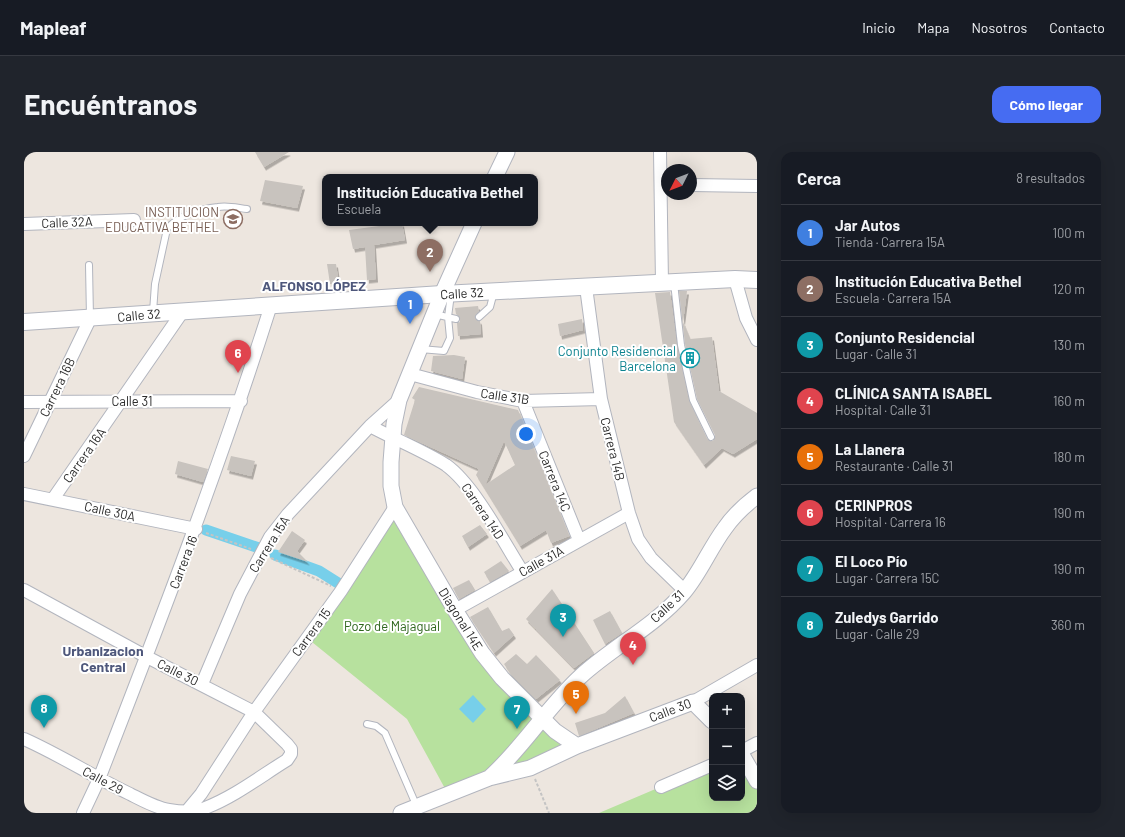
<!DOCTYPE html>
<html lang="es">
<head>
<meta charset="utf-8">
<style>
  body { margin:0; font-family:Barlow,sans-serif; background:#20242c; color:#f1f3f6 }
  .controls { position:absolute; right:12px; bottom:12px; display:grid; overflow:hidden; border-radius:8px; box-shadow:0 4px 16px #0002 }
  .controls button { width:36px; height:36px; display:grid; place-items:center; padding:0; border:0; border-bottom:1px solid #363941; background:#171b24; color:#f1f3f6; font:20px sans-serif }
  .compass { position:absolute; left:637px; top:12px; width:36px; height:36px; border-radius:50%; background:#171b24; box-shadow:0 4px 16px #0002; rotate:228deg }
  .you { position:absolute; left:502px; top:282px; width:14px; height:14px; margin:-10px; border:3px solid #fff; border-radius:50%; background:#1a73e8; box-shadow:0 0 0 6px #1a73e833 }
  .badge { display:grid; place-items:center; width:26px; height:26px; border-radius:50%; background:#466cf2; color:#fff; font-size:13px; font-weight:700 }
  .pin { position:absolute; translate:-50% -33px; filter:drop-shadow(0 1px 2px #0008) }
  .pin::after { content:''; position:absolute; top:21px; width:14px; height:12px; background:inherit; clip-path:polygon(0 0,100% 0,50% 100%) }
  .popup { position:absolute; left:298px; top:22px; width:216px; height:52px; box-sizing:border-box; display:grid; place-content:center; border-radius:8px; background:#171b24; filter:drop-shadow(0 1px 3px #0005); font-size:13px; white-space:nowrap; color:#9ea1a6 }
  .popup b { font-size:15px; color:#f1f3f6 }
  .popup::after { content:''; position:absolute; left:50%; top:100%; margin-left:-8px; border:8px solid transparent; border-top-color:#171b24 }
  .list { margin:0; padding:0; list-style:none }
  h2 { display:flex; justify-content:space-between; align-items:center; height:52px; margin:0; padding:0 16px; font-size:17px }
  h2 small { font-size:13px; font-weight:400; color:#9ea1a6 }
  .list li { display:grid; grid-template-columns:26px 1fr auto; gap:12px; align-items:center; box-sizing:border-box; height:56px; padding:0 16px; border-top:1px solid #363941 }
  .list b { display:block; font-size:15px; white-space:nowrap }
  .list p { margin:0; font-size:13px; white-space:nowrap; color:#9ea1a6 }
  .list em { font-size:13px; font-style:normal; color:#9ea1a6 }
  .icon { flex:none; width:22px; height:22px; fill:none; stroke:currentColor; stroke-width:2; stroke-linecap:round; stroke-linejoin:round }
  .map { position:relative; flex:none; width:733px; height:661px; overflow:hidden; border-radius:12px }
  header { display:flex; align-items:center; gap:24px; box-sizing:border-box; height:56px; padding:0 20px; background:#171b24; border-bottom:1px solid #363941 }
  header strong { font-size:19px }
  nav { display:flex; gap:22px; margin-inline-start:auto; font-size:14px }
  .intro { display:flex; align-items:center; justify-content:space-between; box-sizing:border-box; height:96px; padding:0 24px }
  h1 { margin:0; font-size:28px }
  .button { padding:10px 18px; border-radius:12px; background:#466cf2; color:#fff; font-size:14px; font-weight:700 }
  main { display:flex; gap:24px; padding:0 24px }
  aside { flex:1; background:#171b24; border-radius:12px; box-shadow:0 4px 16px #0002 }
  .map>svg:first-child { display:block }
  .green { fill:#b7e19e }
  .water { fill:#77cfea }
  .lines { fill:none; stroke-linecap:round; stroke-linejoin:round }
  .canal { stroke:#77cfea; stroke-width:11 }
  .building { fill:#c8c3be; fill-rule:evenodd; filter:url(#shadow) }
  .service-casing { stroke:#b2b5be; stroke-width:8 }
  .minor-casing { stroke:#b2b5be; stroke-width:14 }
  .tertiary-casing { stroke:#b2b5be; stroke-width:17 }
  .secondary-casing { stroke:#b2b5be; stroke-width:18 }
  .path { stroke:#c4c4c4; stroke-width:2; stroke-dasharray:3 2; stroke-linecap:butt }
  .service { stroke:#fff; stroke-width:6 }
  .minor { stroke:#fff; stroke-width:12 }
  .tertiary { stroke:#fff; stroke-width:15 }
  .secondary { stroke:#fff; stroke-width:16 }
  .labels { text-anchor:middle; stroke-width:4; stroke-linejoin:round; paint-order:stroke }
  .education-label { font-size:13px; fill:#785e54; stroke:#fff; text-anchor:end }
  .street-label { font-size:13px; fill:#2c2c2c; stroke:#fff }
  .culture-label { font-size:13px; fill:#0d838f; stroke:#fff; text-anchor:end }
  .park-label { font-size:13px; fill:#2f671e; stroke:#fff }
  .neighbourhood-label { font-size:14px; font-weight:bold; fill:#4e577b; stroke:#fff }
</style>
</head>
<body>
<header>
<strong>Mapleaf</strong>
<nav><a>Inicio</a><a>Mapa</a><a>Nosotros</a><a>Contacto</a></nav>
</header>
<div class="intro"><h1>Encuéntranos</h1><a class="button">Cómo llegar</a></div>
<main>
<div class="map">
<svg width="733" height="661" viewBox="0 0 733 661">
  <defs>
    <filter id="shadow"><feDropShadow dx="2" dy="3.5" stdDeviation="0" flood-color="#0004"/></filter>
  </defs>
  <rect width="100%" height="100%" fill="#ede6df"/>
  <!-- green -->
  <path class="green" d="M 374,353 L 458,501 L 553,594 L 424,642 L 383,567 L 283,486 Z
    M 718,603 L 733,629 L 733,661 L 575,661 L 688,613 L 688,646 L 718,646 Z"/>
  <!-- water -->
  <path class="water" d="M 449,543 L 462,557 L 449,571 L 435,557 Z"/>
  <g class="lines">
    <!-- canal -->
    <path class="canal" d="M 182,378 L 235,396
      M 251,403 L 295,419 L 314,431"/>
  </g>
  <!-- building -->
  <path class="building" d="M 231,0 L 265,0 L 240,15 Z
    M 241,28 L 279,34 L 273,56 L 236,49 Z
    M 378,71 L 381,88 L 350,93 L 352,127 L 343,128 L 341,95 L 329,97 L 325,78 Z
    M 303,112 L 312,112 L 315,133 L 306,132 Z
    M 655,139 L 663,139 L 659,170 L 666,187 L 688,185 L 695,239 L 733,261 L 733,287 L 709,302 L 698,296 L 680,313 L 650,270 L 631,141 L 646,140 L 653,194 L 665,249 L 683,287 L 689,289 L 691,283 L 673,247 L 661,192 Z
    M 454,154 L 455,159 L 451,166 L 456,169 L 457,182 L 434,184 L 433,171 L 436,170 L 436,166 L 432,162 L 431,156 Z
    M 558,167 L 559,178 L 536,184 L 534,172 Z
    M 430,203 L 441,205 L 438,227 L 407,219 L 409,204 Z
    M 395,235 L 494,258 L 545,384 L 527,391 L 522,378 L 496,394 L 452,323 L 455,317 L 380,283 L 391,248 L 388,246 ZM 480,289 L 491,313 L 461,333 Z
    M 207,304 L 231,309 L 227,324 L 203,318 Z
    M 154,309 L 184,317 L 179,330 L 151,322 Z
    M 456,373 L 463,382 L 444,395 L 438,384 Z
    M 268,379 L 281,388 L 273,399 L 284,410 L 254,400 Z
    M 477,409 L 485,419 L 466,430 L 460,420 Z
    M 445,428 L 451,438 L 435,447 L 429,436 Z
    M 528,437 L 570,501 L 550,516 L 502,467 Z
    M 464,455 L 478,479 L 485,476 L 490,483 L 470,501 L 446,465 Z
    M 586,459 L 598,481 L 581,492 L 569,468 Z
    M 492,502 L 503,512 L 512,503 L 536,528 L 512,547 L 486,521 L 480,512 Z
    M 601,544 L 610,561 L 555,584 L 551,571 L 581,561 Z"/>
  <g class="lines">
    <defs>
      <path id="service" d="M 65,113 L 66,166
        M 650,131 L 657,193 L 669,248 L 687,285
        M 129,160 L 131,132 L 143,77 C 154,63 177,57 194,55 C 203,53 214,56 223,57
        M 410,162 L 432,167
        M 455,165 L 466,155 L 470,140
        M 396,197 L 420,199 L 426,186 L 424,165 L 427,142
        M 343,572 L 352,574 L 361,581 L 393,655"/>
      <path id="minor" d="M 636,0 L 638,131
        M 667,33 L 733,34
        M 0,72 L 110,68
        M 711,127 L 722,166 L 733,188
        M 562,135 L 577,247 L 605,361 L 614,387 L 627,406 L 661,439
        M 386,222 L 453,240 L 499,249 L 577,247
        M 499,249 L 555,388
        M 0,250 L 217,249
        M 346,274 C 370,287 398,298 422,313 C 450,333 479,389 498,419
        M 0,304 L 66,167
        M 0,342 L 172,377
        M 29,347 L 159,159
        M 0,438 L 123,505 L 230,560 L 263,592 L 267,597 L 267,602 L 263,608 C 237,624 210,645 181,656 C 171,661 157,660 145,658 C 132,656 118,648 106,642 C 70,625 36,603 0,587
        M 431,458 L 605,361
        M 178,532 L 216,442 L 246,385 L 264,362 L 346,274 L 375,248
        M 669,550 L 733,513
        M 718,599 L 733,591
        M 637,635 L 688,613
        M 162,660 L 177,642 L 230,560 L 317,439 L 371,355
        M 59,661 L 75,627 C 136,470 196,314 247,153"/>
      <path id="tertiary" d="M 471,25 L 483,0
        M 450,71 L 418,142 L 375,248 L 370,272 L 367,310 L 367,334 L 371,355 L 431,458 L 458,501 L 478,526 L 531,579 L 553,594
        M 718,603 L 733,629
        M 465,626 C 500,595 523,555 557,524 C 590,494 631,474 660,440 C 676,421 686,396 701,376 C 710,363 721,353 733,344
        M 377,661 L 465,626 L 506,616 L 553,594 L 669,550 L 688,569"/>
      <path id="secondary" d="M 0,170 L 418,142 L 711,127 L 733,128"/>
    </defs>
    <!-- service casing -->
    <use href="#service" class="service-casing"/>
    <!-- minor casing -->
    <use href="#minor" class="minor-casing"/>
    <!-- tertiary casing -->
    <use href="#tertiary" class="tertiary-casing"/>
    <!-- secondary casing -->
    <use href="#secondary" class="secondary-casing"/>
    <!-- path -->
    <path class="path" d="M 182,381 L 227,397
      M 247,406 L 307,434
      M 511,627 L 525,661"/>
    <!-- service -->
    <use href="#service" class="service"/>
    <!-- minor -->
    <use href="#minor" class="minor"/>
    <!-- tertiary -->
    <use href="#tertiary" class="tertiary"/>
    <!-- secondary -->
    <use href="#secondary" class="secondary"/>
  </g>
  <!-- icons -->
  <defs>
    <symbol id="university-ring" viewBox="-11 -11 22 22"><circle r="9.5" fill="#fff" stroke="#8d6e63" stroke-width="1.5"/><path d="M0-5L7-2L0 1L-7-2ZM-4 1L0 2.5L4 1V4Q0 6-4 4Z" fill="#8d6e63"/></symbol>
    <symbol id="building-ring" viewBox="-11 -11 22 22"><circle r="9.5" fill="#fff" stroke="#0f9aa8" stroke-width="1.5"/><path d="M-4-6H4V6H1V3H-1V6H-4ZM-2.5-4.3h1.7v1.8h-1.7ZM.8-4.3h1.7v1.8H.8ZM-2.5-1h1.7V.8h-1.7ZM.8-1h1.7V.8H.8Z" fill="#0f9aa8"/></symbol>
  </defs>
  <g fill-rule="evenodd">
    <use href="#university-ring" x="198" y="56" width="22" height="22"/>
    <use href="#building-ring" x="655" y="195" width="22" height="22"/>
  </g>
  <g class="labels">
    <!-- education labels -->
    <g class="education-label">
      <text x="195" y="65">INSTITUCION<tspan x="195" dy="15">EDUCATIVA BETHEL</tspan></text>
    </g>
    <!-- street labels -->
    <g class="street-label">
      <text transform="translate(43 70) rotate(-2)" y="5">Calle 32A</text>
      <text transform="translate(438 141) rotate(-3)" y="5">Calle 32</text>
      <text transform="translate(115 163) rotate(-5)" y="5">Calle 32</text>
      <text transform="translate(33 235) rotate(-64)" y="5">Carrera 16B</text>
      <text transform="translate(481 244) rotate(8)" y="5">Calle 31B</text>
      <text x="108" y="254">Calle 31</text>
      <text transform="translate(589 297) rotate(76)" y="5">Carrera 14B</text>
      <text transform="translate(60 303) rotate(-55)" y="5">Carrera 16A</text>
      <text transform="translate(531 329) rotate(68)" y="5">Carrera 14C</text>
      <text transform="translate(86 359) rotate(12)" y="5">Calle 30A</text>
      <text transform="translate(459 359) rotate(56)" y="5">Carrera 14D</text>
      <text transform="translate(245 392) rotate(-58)" y="5">Carrera 15A</text>
      <text transform="translate(517 409) rotate(-29)" y="5">Calle 31A</text>
      <text transform="translate(159 410) rotate(-69)" y="5">Carrera 16</text>
      <text transform="translate(643 454) rotate(-43)" y="5">Calle 31</text>
      <text transform="translate(437 467) rotate(58)" y="5">Diagonal 14E</text>
      <text transform="translate(287 480) rotate(-54)" y="5">Carrera 15</text>
      <text transform="translate(154 520) rotate(26)" y="5">Calle 30</text>
      <text transform="translate(646 558) rotate(-21)" y="5">Calle 30</text>
      <text transform="translate(79 628) rotate(28)" y="5">Calle 29</text>
    </g>
    <!-- culture labels -->
    <g class="culture-label">
      <text x="652" y="204">Conjunto Residencial<tspan x="652" dy="15">Barcelona</tspan></text>
    </g>
    <!-- park labels -->
    <g class="park-label">
      <text x="368" y="479">Pozo de Majagual</text>
    </g>
    <!-- neighbourhood labels -->
    <g class="neighbourhood-label">
      <text x="290" y="139">ALFONSO LÓPEZ</text>
      <text x="79" y="504">Urbanizacion<tspan x="79" dy="16">Central</tspan></text>
    </g>
  </g>
</svg>
<div class="controls">
<button>+</button>
<button>−</button>
<button><svg class="icon" aria-label="layers" viewBox="0 0 24 24"><path d="M12 4l9 5-9 5-9-5zM3 14l9 5 9-5"/></svg></button>
</div>
<svg class="compass" viewBox="-18 -18 36 36"><path d="M0-13l5 13h-10z" fill="#e53935"/><path d="M0 13l5-13h-10z" fill="#9ea1a6"/></svg>
<div class="you"></div>
<div class="pin badge" style="left:386px;top:172px;background:#3f7fe0">1</div>
<div class="pin badge" style="left:406px;top:120px;background:#8d6e63">2</div>
<div class="popup"><b>Institución Educativa Bethel</b>Escuela</div>
<div class="pin badge" style="left:539px;top:485px;background:#0f9aa8">3</div>
<div class="pin badge" style="left:609px;top:513px;background:#e0444e">4</div>
<div class="pin badge" style="left:552px;top:562px;background:#e8710a">5</div>
<div class="pin badge" style="left:214px;top:221px;background:#e0444e">6</div>
<div class="pin badge" style="left:493px;top:577px;background:#0f9aa8">7</div>
<div class="pin badge" style="left:20px;top:576px;background:#0f9aa8">8</div>
</div>
<aside>
<h2>Cerca<small>8 resultados</small></h2>
<ul class="list">
<li><span class="badge" style="background:#3f7fe0">1</span><div><b>Jar Autos</b><p>Tienda · Carrera 15A</p></div><em>100 m</em></li>
<li><span class="badge" style="background:#8d6e63">2</span><div><b>Institución Educativa Bethel</b><p>Escuela · Carrera 15A</p></div><em>120 m</em></li>
<li><span class="badge" style="background:#0f9aa8">3</span><div><b>Conjunto Residencial</b><p>Lugar · Calle 31</p></div><em>130 m</em></li>
<li><span class="badge" style="background:#e0444e">4</span><div><b>CLÍNICA SANTA ISABEL</b><p>Hospital · Calle 31</p></div><em>160 m</em></li>
<li><span class="badge" style="background:#e8710a">5</span><div><b>La Llanera</b><p>Restaurante · Calle 31</p></div><em>180 m</em></li>
<li><span class="badge" style="background:#e0444e">6</span><div><b>CERINPROS</b><p>Hospital · Carrera 16</p></div><em>190 m</em></li>
<li><span class="badge" style="background:#0f9aa8">7</span><div><b>El Loco Pío</b><p>Lugar · Carrera 15C</p></div><em>190 m</em></li>
<li><span class="badge" style="background:#0f9aa8">8</span><div><b>Zuledys Garrido</b><p>Lugar · Calle 29</p></div><em>360 m</em></li>
</ul>
</aside>
</main>
</body>
</html>
